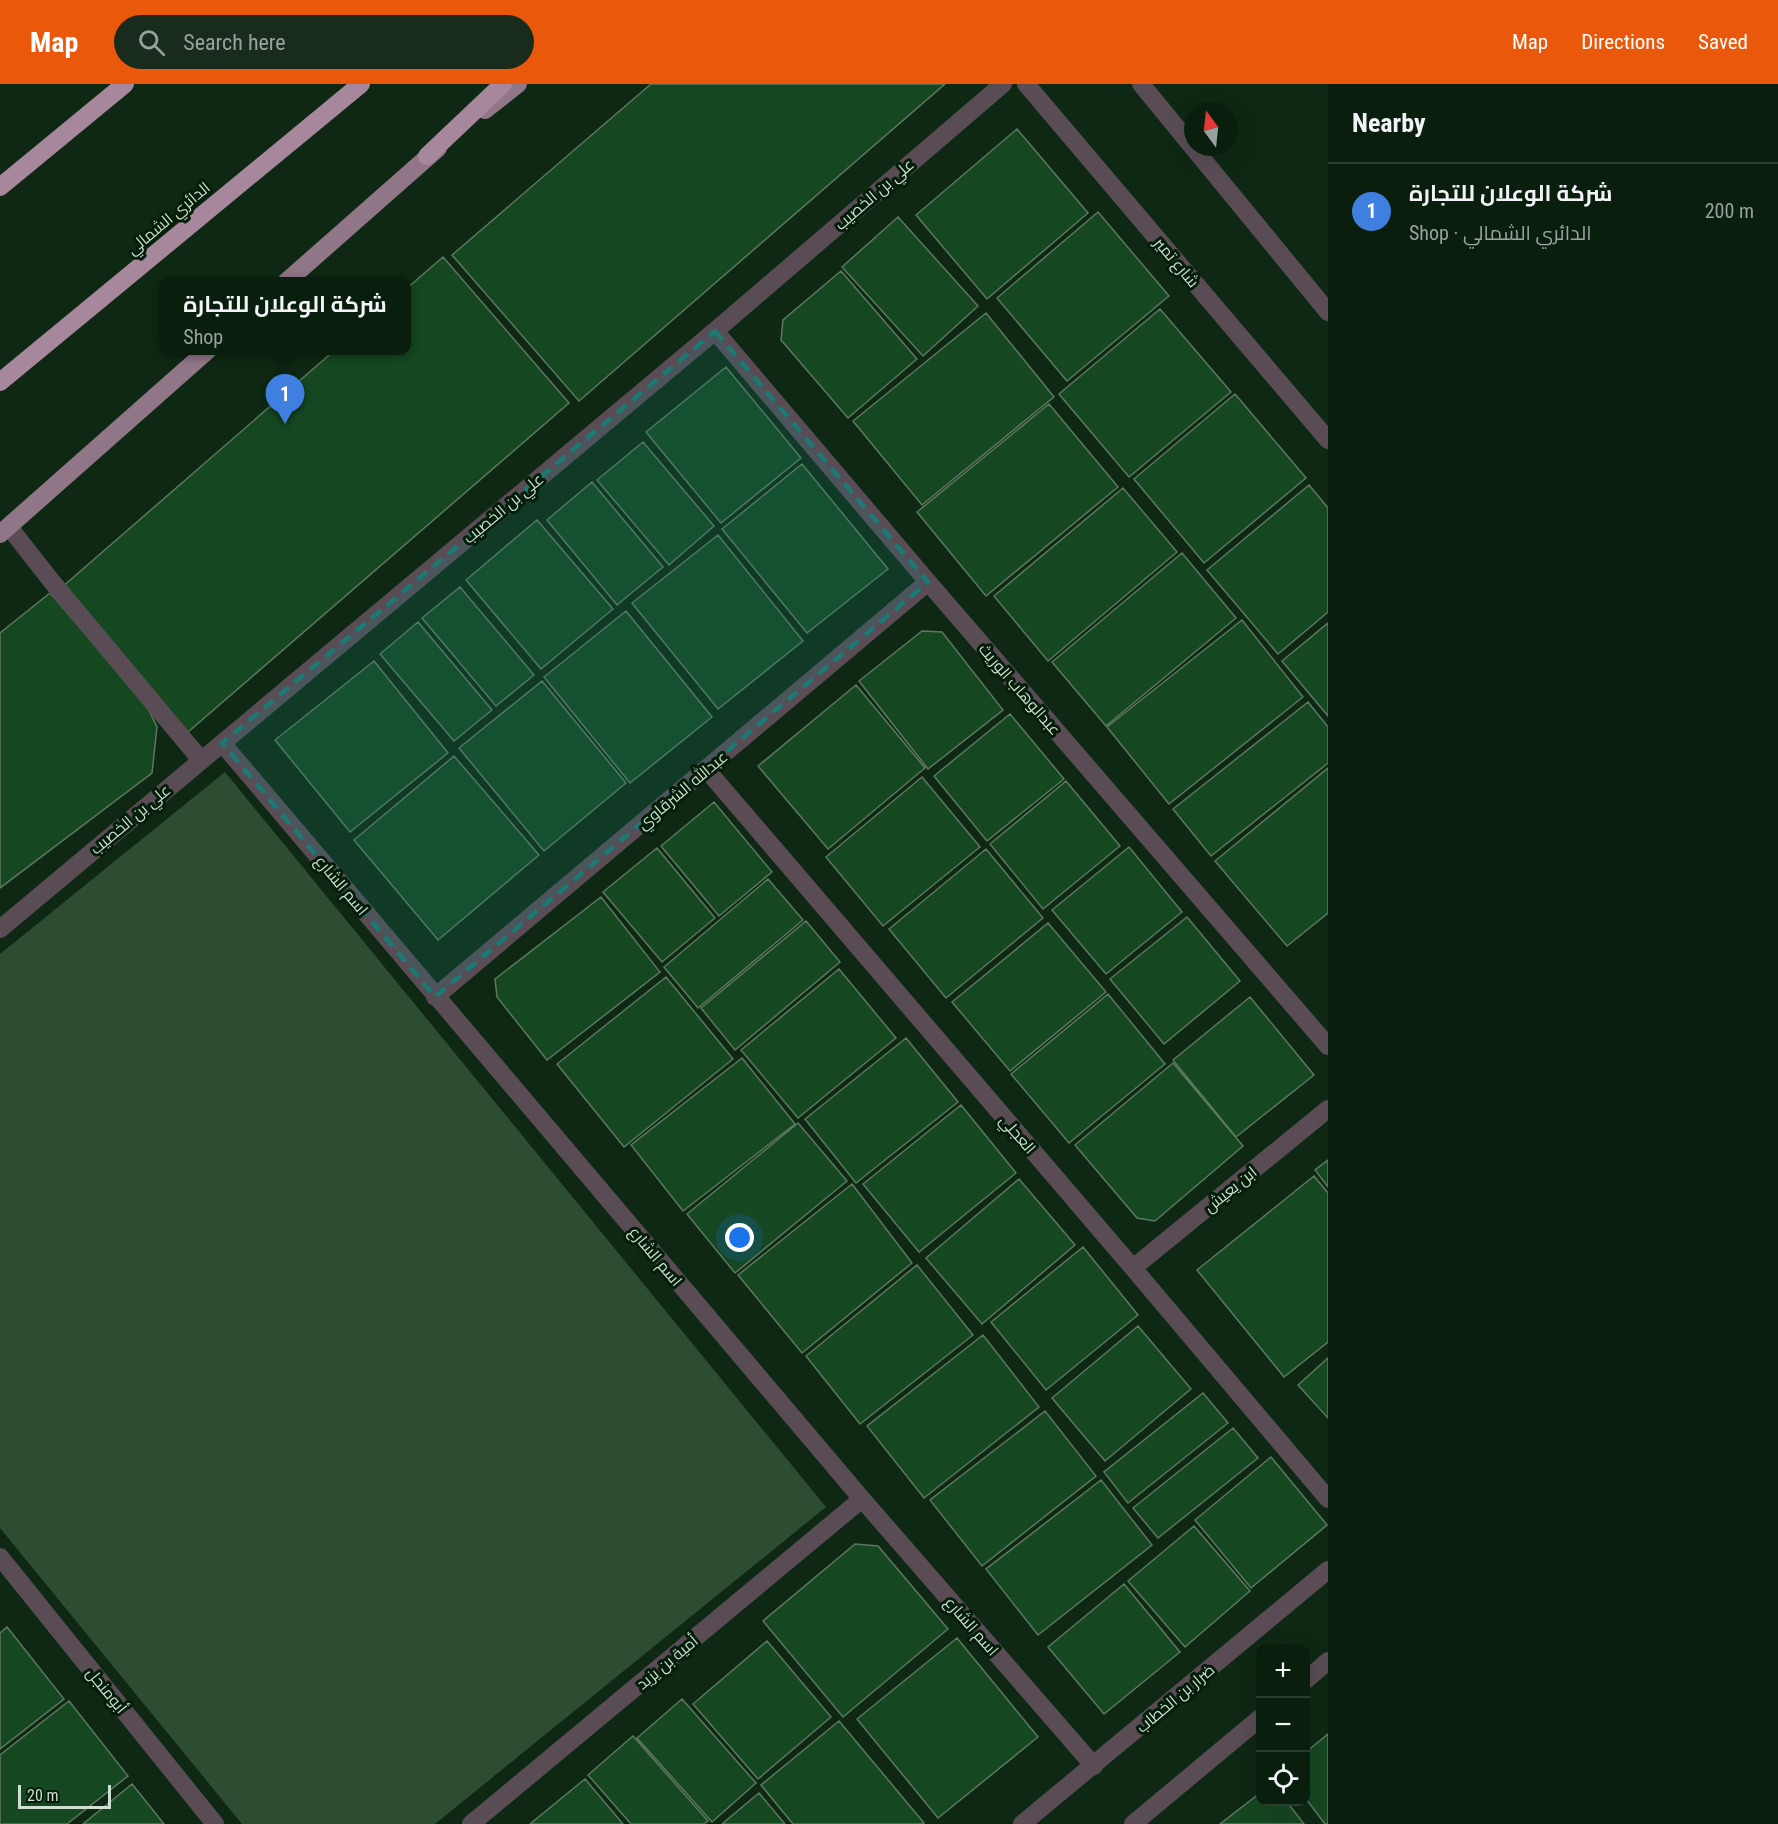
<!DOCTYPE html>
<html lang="en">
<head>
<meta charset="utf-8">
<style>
  body { margin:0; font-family:"Roboto Condensed",Cairo,sans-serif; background:#182b1c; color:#f1f3f6 }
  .controls { position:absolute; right:18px; bottom:18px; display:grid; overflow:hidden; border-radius:12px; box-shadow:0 6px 24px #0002 }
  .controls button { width:54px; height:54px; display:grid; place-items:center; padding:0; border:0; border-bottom:2px solid #2a3c2e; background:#0a1e0e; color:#f1f3f6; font:30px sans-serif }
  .compass { position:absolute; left:1184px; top:18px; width:54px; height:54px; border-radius:50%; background:#0a1e0e; box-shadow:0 6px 24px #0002; rotate:345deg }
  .scale { position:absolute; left:18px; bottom:15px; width:93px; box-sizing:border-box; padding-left:6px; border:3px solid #cfdfd1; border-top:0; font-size:16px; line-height:21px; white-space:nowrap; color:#cfdfd1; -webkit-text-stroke:4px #051e0a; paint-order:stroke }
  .you { position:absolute; left:740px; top:1154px; width:21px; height:21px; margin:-15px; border:4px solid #fff; border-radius:50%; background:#1a73e8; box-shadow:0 0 0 9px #1a73e833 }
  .badge { display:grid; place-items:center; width:39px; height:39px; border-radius:50%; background:#ea580c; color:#fff; font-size:20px; font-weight:700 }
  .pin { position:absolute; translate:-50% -50px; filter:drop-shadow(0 2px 3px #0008) }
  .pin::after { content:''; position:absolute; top:32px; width:21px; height:18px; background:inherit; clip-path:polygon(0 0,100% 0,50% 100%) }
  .popup { position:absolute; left:159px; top:193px; width:252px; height:78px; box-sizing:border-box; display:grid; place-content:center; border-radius:12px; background:#0a1e0e; filter:drop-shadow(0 2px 4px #0005); font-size:20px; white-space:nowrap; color:#99a29e }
  .popup b { font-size:22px; color:#f1f3f6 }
  .popup::after { content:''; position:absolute; left:50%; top:100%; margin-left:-12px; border:12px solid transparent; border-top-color:#0a1e0e }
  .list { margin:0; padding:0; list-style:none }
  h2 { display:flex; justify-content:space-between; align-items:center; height:78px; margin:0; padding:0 24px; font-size:26px }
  h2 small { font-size:20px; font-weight:400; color:#99a29e }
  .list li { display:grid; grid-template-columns:39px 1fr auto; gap:18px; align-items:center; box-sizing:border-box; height:96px; padding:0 24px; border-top:2px solid #2a3c2e }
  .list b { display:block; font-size:22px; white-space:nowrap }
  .list p { margin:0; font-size:20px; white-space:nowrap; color:#99a29e }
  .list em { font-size:20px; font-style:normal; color:#99a29e }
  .icon { flex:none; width:33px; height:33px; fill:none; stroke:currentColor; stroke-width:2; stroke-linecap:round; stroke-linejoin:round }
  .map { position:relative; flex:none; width:1328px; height:1740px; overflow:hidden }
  header { display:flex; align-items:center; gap:36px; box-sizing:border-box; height:84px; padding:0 30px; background:#ea580c; color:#fff }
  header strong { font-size:28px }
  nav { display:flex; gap:33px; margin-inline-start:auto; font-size:21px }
  .search { width:420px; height:54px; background:#182b1c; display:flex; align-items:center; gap:15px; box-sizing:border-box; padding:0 21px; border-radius:33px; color:#99a29e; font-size:22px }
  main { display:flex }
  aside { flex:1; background:#0a1e0e }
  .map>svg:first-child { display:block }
  .green { fill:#2d4d33 }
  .building { fill:#154721; stroke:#5c7860; stroke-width:1.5 }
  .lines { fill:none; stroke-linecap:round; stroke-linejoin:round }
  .minor { stroke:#594c55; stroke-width:18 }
  .tertiary { stroke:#594c55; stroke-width:18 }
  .primary { stroke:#917688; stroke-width:18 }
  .motorway { stroke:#a7879c; stroke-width:18 }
  .marked { fill:#197b73; fill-opacity:0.2; stroke:#197b73; stroke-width:4.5; stroke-dasharray:12 8; stroke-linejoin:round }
  .labels { text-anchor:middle; stroke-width:6; stroke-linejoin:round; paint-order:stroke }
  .street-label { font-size:16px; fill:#cfdfd1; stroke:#051e0a }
</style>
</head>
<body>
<header>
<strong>Map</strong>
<div class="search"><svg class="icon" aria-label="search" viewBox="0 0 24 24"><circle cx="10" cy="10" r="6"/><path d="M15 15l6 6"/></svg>Search here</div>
<nav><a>Map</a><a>Directions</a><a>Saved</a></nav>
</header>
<main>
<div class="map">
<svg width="1328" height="1740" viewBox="0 0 1328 1740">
  <rect width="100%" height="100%" fill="#0e2813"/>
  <!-- green -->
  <path class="green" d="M 225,688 L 826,1423 L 435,1740 L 242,1740 L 0,1444 L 0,870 Z"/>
  <!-- building -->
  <path class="building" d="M 651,0 L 945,0 L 579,317 L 452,171 Z
    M 1017,45 L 1088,129 L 987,215 L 916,131 Z
    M 1098,128 L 1169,212 L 1067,297 L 997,214 Z
    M 898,133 L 978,222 L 923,272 L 842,183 Z
    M 443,173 L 569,319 L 188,648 L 61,504 L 335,266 L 406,266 L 406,205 Z
    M 841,187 L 917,275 L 848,334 L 781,256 L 783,236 Z
    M 1160,225 L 1231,308 L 1129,393 L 1059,310 Z
    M 986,229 L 1054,313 L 922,421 L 853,337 Z
    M 726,283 L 801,374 L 721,439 L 646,348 Z
    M 1235,310 L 1306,394 L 1204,479 L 1134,395 Z
    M 1049,320 L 1118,403 L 986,512 L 917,428 Z
    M 643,358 L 714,442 L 669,481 L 597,396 Z
    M 802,380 L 888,485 L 807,549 L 722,445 Z
    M 592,398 L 663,483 L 617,521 L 547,436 Z
    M 1309,401 L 1328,424 L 1328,528 L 1278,570 L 1207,486 Z
    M 1123,404 L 1177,468 L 1048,577 L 994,512 Z
    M 537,436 L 613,525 L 541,585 L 466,496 Z
    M 718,451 L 803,557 L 718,625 L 632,519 Z
    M 1182,469 L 1236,534 L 1106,642 L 1052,578 Z
    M 460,503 L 534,591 L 496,622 L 422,534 Z
    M 50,509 L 146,620 L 157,643 L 152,689 L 0,804 L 0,549 Z
    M 626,527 L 712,633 L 630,699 L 544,593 Z
    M 1242,536 L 1303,613 L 1169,720 L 1107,643 Z
    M 418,538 L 492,626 L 454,657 L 380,570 Z
    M 1328,539 L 1328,632 L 1282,577 Z
    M 922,547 L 942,548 L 1003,626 L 928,685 L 859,597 Z
    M 374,577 L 448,669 L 350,748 L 275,656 Z
    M 542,597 L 626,699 L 544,767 L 459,664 Z
    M 856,601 L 925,684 L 828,765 L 758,682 Z
    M 1308,618 L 1328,643 L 1328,679 L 1211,772 L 1173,725 Z
    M 1010,630 L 1064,695 L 987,757 L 934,692 Z
    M 454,672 L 539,771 L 438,856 L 354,756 Z
    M 1328,684 L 1328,829 L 1287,862 L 1215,777 Z
    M 922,693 L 980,763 L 883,842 L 826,773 Z
    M 1066,697 L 1120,762 L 1043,825 L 990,760 Z
    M 714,718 L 772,788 L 719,832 L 661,762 Z
    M 1129,763 L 1182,828 L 1106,890 L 1052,826 Z
    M 657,764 L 715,834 L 662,878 L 603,808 Z
    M 986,765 L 1043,834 L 946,914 L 889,845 Z
    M 768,795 L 803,836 L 698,924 L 664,883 Z
    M 601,813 L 660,888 L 547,976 L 497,913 L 495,895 Z
    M 1187,833 L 1240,897 L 1164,960 L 1110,895 Z
    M 806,837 L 840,878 L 735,966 L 701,924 Z
    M 1048,839 L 1106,908 L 1010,987 L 952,918 Z
    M 839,885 L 896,954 L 798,1034 L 741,966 Z
    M 666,893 L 733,975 L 624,1063 L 557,980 Z
    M 1108,910 L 1165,980 L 1069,1059 L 1011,990 Z
    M 1250,913 L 1314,991 L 1236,1053 L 1173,976 Z
    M 906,954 L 958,1018 L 856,1099 L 805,1035 Z
    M 742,974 L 795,1040 L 683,1127 L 631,1061 Z
    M 1173,979 L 1243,1062 L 1155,1137 L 1137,1134 L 1075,1061 Z
    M 961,1021 L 1016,1089 L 919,1168 L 863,1100 Z
    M 798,1039 L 847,1097 L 735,1189 L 687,1130 Z
    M 1328,1076 L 1328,1103 L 1315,1086 Z
    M 1314,1092 L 1328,1109 L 1328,1258 L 1284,1293 L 1197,1186 Z
    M 1019,1095 L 1075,1161 L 982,1240 L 926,1174 Z
    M 852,1100 L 912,1179 L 802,1269 L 738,1191 Z
    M 1083,1163 L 1138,1231 L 1046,1306 L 991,1238 Z
    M 917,1181 L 973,1251 L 860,1340 L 806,1272 Z
    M 1138,1242 L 1191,1305 L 1105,1377 L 1052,1314 Z
    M 983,1251 L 1039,1323 L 924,1414 L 867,1342 Z
    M 1328,1274 L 1328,1334 L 1298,1301 Z
    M 1203,1309 L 1228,1339 L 1128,1419 L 1104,1388 Z
    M 1045,1327 L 1096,1392 L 982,1482 L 930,1416 Z
    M 1233,1344 L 1258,1374 L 1158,1454 L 1133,1424 Z
    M 1271,1373 L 1327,1441 L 1251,1504 L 1195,1436 Z
    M 1101,1396 L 1152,1461 L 1038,1551 L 986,1485 Z
    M 1194,1442 L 1250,1507 L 1185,1563 L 1128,1497 Z
    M 855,1460 L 878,1462 L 948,1545 L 843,1633 L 763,1537 Z
    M 1124,1500 L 1180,1568 L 1104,1630 L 1048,1563 Z
    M 7,1543 L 64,1615 L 0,1665 L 0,1549 Z
    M 957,1554 L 1038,1653 L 938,1734 L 857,1635 Z
    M 767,1557 L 831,1633 L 758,1695 L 693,1620 Z
    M 682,1615 L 756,1699 L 712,1738 L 637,1654 Z
    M 69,1617 L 128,1692 L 67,1740 L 0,1740 L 0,1671 Z
    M 839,1637 L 924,1739 L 923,1740 L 793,1740 L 761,1701 Z
    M 1328,1650 L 1328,1740 L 1325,1740 L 1306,1715 L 1306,1668 Z
    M 633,1652 L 708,1737 L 704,1740 L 631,1740 L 588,1691 Z
    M 585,1695 L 623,1740 L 530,1740 Z
    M 132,1700 L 164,1740 L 83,1740 Z
    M 759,1709 L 785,1740 L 722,1740 Z
    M 1260,1709 L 1260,1718 L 1287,1718 L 1304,1740 L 1220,1740 Z"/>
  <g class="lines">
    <!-- minor -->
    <path class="minor" d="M 715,247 L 928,498 L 1328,962
      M 9,443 L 53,499 L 201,676
      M 222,659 L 862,1415 L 1094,1682
      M 706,685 L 1133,1184 L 1328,1415
      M 0,845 L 715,247 L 1003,0
      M 435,913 L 928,498
      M 1133,1184 L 1328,1025
      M 0,1473 L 215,1740
      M 471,1740 L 862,1415"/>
    <!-- tertiary -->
    <path class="tertiary" d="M 1026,0 L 1328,356
      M 1141,0 L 1328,228
      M 1306,1596 L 1328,1577
      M 1022,1740 L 1328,1486
      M 1133,1740 L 1260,1634"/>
    <!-- primary -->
    <path class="primary" d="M 485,26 L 518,0
      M 286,198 L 438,64
      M 0,450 L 208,266"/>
    <!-- motorway -->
    <path class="motorway" d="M 427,72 L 503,0
      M 0,103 L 125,0
      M 0,298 L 361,0"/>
  </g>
  <!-- marked area -->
  <path class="marked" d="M 715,247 L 928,498 L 435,913 L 222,659 Z"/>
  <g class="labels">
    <!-- street labels -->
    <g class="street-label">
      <text transform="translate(874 110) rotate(-41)" y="6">علي بن الخصيب</text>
      <text transform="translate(168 134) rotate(-40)" y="6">الدائري الشمالي</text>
      <text transform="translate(1177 178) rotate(50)" y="6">شارع تمير</text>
      <text transform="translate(503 424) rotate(-40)" y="6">علي بن الخصيب</text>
      <text transform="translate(1020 605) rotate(49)" y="6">عبدالوهاب الوريث</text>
      <text transform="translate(682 706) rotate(-40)" y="6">عبدالله الشرقاوي</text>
      <text transform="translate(130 735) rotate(-40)" y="6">علي بن الخصيب</text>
      <text transform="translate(342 801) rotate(50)" y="6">اسم الشارع</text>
      <text transform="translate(1018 1050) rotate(49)" y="6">العجلي</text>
      <text transform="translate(1230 1105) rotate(-39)" y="6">ابن يعيش</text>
      <text transform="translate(656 1172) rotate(50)" y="6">اسم الشارع</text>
      <text transform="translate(972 1542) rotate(49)" y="6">اسم الشارع</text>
      <text transform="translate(667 1578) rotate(-40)" y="6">أمية بن يزيد</text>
      <text transform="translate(107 1606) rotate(51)" y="6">أبومنجل</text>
      <text transform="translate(1175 1614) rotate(-40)" y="6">ضرار بن الخطاب</text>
    </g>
  </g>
</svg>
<div class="controls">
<button>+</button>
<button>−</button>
<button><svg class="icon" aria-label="locate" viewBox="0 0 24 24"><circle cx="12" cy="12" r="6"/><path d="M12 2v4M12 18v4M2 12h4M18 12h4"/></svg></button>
</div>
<svg class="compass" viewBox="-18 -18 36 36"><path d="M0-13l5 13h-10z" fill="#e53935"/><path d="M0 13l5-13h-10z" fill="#99a29e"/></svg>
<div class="scale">20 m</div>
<div class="you"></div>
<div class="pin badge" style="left:285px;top:340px;background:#3f7fe0">1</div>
<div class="popup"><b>شركة الوعلان للتجارة</b>Shop</div>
</div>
<aside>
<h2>Nearby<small></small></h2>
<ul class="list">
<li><span class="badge" style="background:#3f7fe0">1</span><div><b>شركة الوعلان للتجارة</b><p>Shop · الدائري الشمالي</p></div><em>200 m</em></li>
</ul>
</aside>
</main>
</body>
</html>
